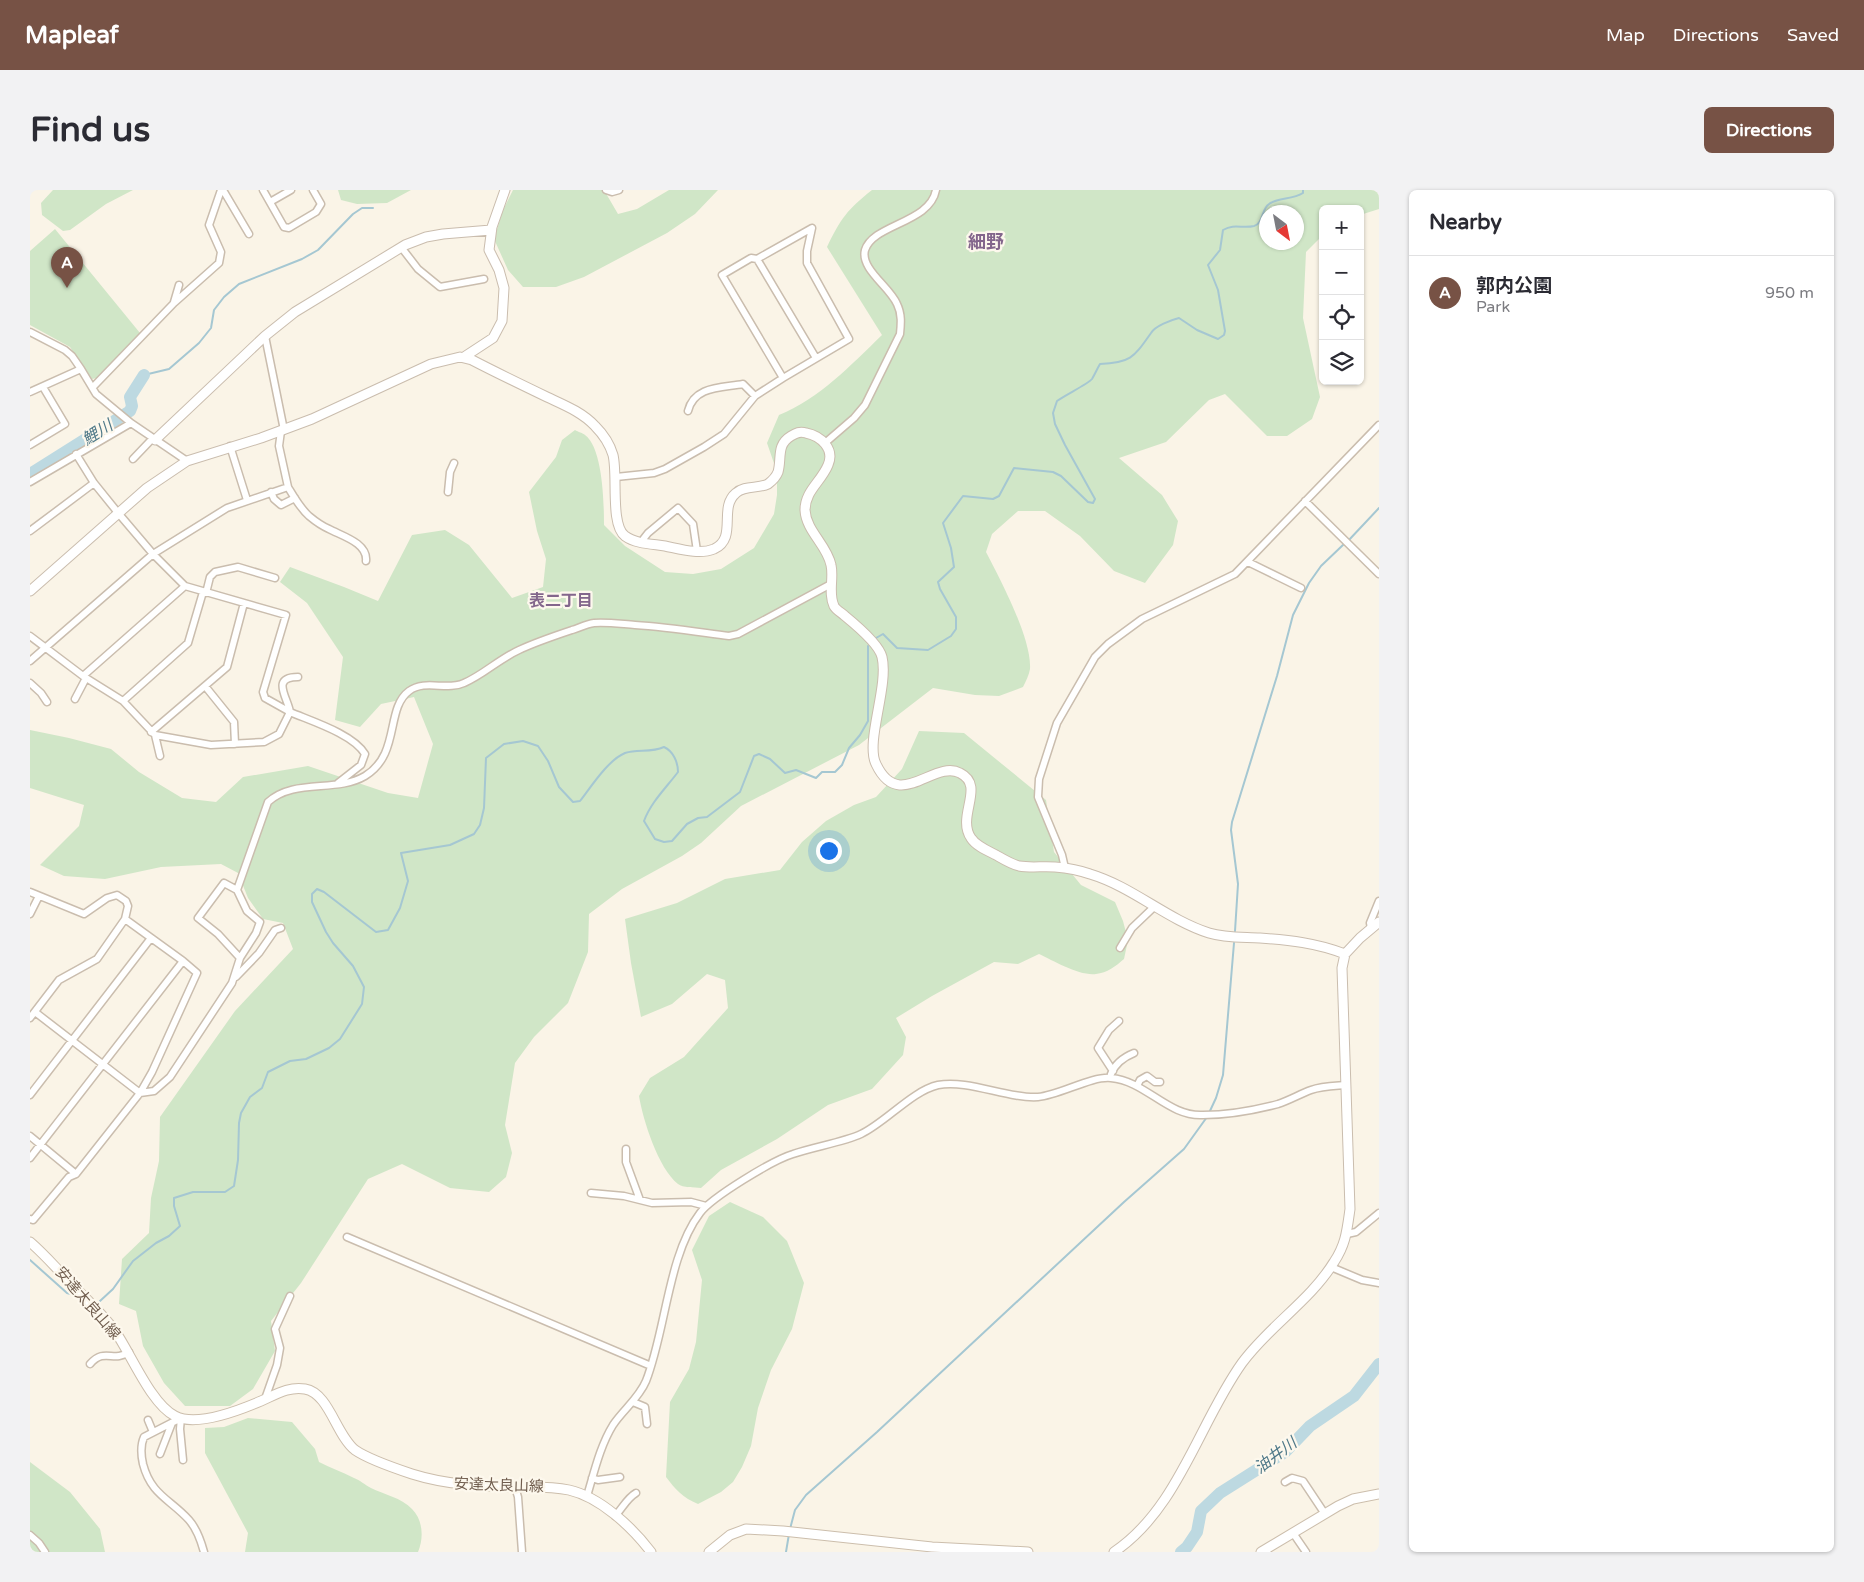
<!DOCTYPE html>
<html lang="en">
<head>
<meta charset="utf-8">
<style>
  body { margin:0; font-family:"Varela Round","Noto Sans JP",sans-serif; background:#f2f2f3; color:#2b2b33 }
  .controls { position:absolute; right:15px; top:15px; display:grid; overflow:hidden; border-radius:8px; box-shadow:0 1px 4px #0004 }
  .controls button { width:45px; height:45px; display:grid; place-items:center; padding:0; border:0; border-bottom:1px solid #e1e1e2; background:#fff; color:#2b2b33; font:25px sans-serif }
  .compass { position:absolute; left:1229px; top:15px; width:45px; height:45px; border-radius:50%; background:#fff; box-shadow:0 1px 4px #0004; rotate:148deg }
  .you { position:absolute; left:798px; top:660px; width:18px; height:18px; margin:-12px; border:4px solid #fff; border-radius:50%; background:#1a73e8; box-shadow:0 0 0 8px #1a73e833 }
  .badge { display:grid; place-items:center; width:32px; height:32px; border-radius:50%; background:#775245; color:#fff; font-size:16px; font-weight:700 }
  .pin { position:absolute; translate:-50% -41px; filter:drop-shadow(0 1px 2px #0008) }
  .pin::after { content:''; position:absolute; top:26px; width:18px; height:15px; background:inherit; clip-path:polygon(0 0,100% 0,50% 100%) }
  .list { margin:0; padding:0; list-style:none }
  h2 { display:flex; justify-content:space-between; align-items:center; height:65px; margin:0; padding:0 20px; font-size:21px }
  h2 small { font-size:16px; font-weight:400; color:#7c7c81 }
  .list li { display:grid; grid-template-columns:32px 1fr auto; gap:15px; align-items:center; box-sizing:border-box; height:75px; padding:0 20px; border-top:1px solid #e1e1e2 }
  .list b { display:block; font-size:19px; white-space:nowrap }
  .list p { margin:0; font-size:16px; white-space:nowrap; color:#7c7c81 }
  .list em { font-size:16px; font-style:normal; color:#7c7c81 }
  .icon { flex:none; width:28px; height:28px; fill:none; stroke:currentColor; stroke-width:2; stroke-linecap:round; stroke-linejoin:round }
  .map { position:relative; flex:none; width:1349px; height:1362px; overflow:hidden; border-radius:8px }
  header { display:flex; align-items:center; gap:30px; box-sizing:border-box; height:70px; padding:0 25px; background:#775245; color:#fff }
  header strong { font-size:24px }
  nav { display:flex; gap:28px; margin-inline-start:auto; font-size:18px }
  .intro { display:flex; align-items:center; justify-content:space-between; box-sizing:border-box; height:120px; padding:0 30px }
  h1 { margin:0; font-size:35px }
  .button { padding:12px 22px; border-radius:8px; background:#775245; color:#fff; font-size:18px; font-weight:700 }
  main { display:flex; gap:30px; padding:0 30px }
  aside { flex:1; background:#fff; border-radius:8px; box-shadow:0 1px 4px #0004 }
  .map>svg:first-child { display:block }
  .green { fill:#d0e6c7; fill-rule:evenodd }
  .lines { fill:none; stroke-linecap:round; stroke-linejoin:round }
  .stream { stroke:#a5c7d2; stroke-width:2 }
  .river { stroke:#bdd9e1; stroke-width:12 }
  .minor-casing { stroke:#cabdae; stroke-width:9 }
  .tertiary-casing { stroke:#cabdae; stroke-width:11 }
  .secondary-casing { stroke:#ccbeac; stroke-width:11 }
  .minor { stroke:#fff; stroke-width:6 }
  .tertiary { stroke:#fff; stroke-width:9 }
  .secondary { stroke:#fff; stroke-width:9 }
  .labels { text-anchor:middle; stroke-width:4.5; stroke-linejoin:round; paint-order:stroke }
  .street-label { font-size:15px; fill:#705d4e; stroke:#fdf8ed }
  .water-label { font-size:16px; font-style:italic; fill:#4e7888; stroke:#fdf8ed }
  .neighbourhood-label { font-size:16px; font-weight:bold; fill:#83668c; stroke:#fdf8ed }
  .quarter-label { font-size:18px; font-weight:bold; fill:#83668c; stroke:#fdf8ed }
</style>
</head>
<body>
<header>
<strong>Mapleaf</strong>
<nav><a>Map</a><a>Directions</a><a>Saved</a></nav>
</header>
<div class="intro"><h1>Find us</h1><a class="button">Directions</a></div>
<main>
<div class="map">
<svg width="1349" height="1362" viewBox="0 0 1349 1362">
  <rect width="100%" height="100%" fill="#faf4e7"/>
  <!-- green -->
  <path class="green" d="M 23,0 L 103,0 L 76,14 L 40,40 L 33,41 L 12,25 L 11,13 Z
    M 308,0 L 381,0 L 357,13 L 327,14 L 311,10 Z
    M 483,0 L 574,0 L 588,24 L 607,19 L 639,0 L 688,0 L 665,24 L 637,43 L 554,87 L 526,97 L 493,97 L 478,80 L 464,49 L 473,20 Z
    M 842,0 L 1349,0 L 1349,19 L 1330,25 L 1330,19 L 1293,19 L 1293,45 L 1276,62 L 1273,128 L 1290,207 L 1282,229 L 1257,246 L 1237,246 L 1195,204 L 1179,210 L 1136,252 L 1089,268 L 1132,305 L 1148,331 L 1143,355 L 1115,393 L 1084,381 L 1050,346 L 1015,321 L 988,321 L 962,344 L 956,362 C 970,389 1002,449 1000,479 C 999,485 996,491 993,497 L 969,506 L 945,505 L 903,498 L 829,555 L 711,616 L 671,653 L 652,666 L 592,699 L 559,724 L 558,762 L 538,813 L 504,847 L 485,873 L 475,935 L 482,963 L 476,987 L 459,1002 L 420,998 L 372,974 L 338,989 L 271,1093 L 241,1131 L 245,1161 L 223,1199 L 200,1216 L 155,1216 L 134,1193 L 113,1156 L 106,1121 L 89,1114 L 92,1069 L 119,1043 L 121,1008 L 129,971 L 130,927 L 205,821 L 263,759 L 253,733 L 233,729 L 218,708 L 208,683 L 191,674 L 131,677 L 75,689 L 34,686 L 10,675 L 49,636 L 54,615 L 0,598 L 0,540 L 39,548 L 81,559 L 109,582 L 152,608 L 186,612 L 213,587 L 278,576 L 358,603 L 388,608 L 403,554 L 384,507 L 351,514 L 330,537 L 305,530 L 313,467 L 277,413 L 250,392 L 260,377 L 314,397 L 348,411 L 382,345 L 415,340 L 439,355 L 482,408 L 513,397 L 516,369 L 507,341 L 499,302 L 526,267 L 532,250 L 545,240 C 548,242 553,243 555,245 C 573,258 574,314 574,335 L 595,356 L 635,382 L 663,384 L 691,379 L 724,358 L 744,324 L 747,305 L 747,282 L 737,253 L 749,225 C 790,208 820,176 852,145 L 797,57 C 811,28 817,20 842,0 ZM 1236,22 L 1266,22 L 1266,52 L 1236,52 Z
    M 25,39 L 110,143 L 67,188 L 62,189 L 40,157 L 0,135 L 0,61 Z
    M 889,541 L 934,543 L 1016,610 L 1024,662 L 1051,695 L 1085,712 L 1093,731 L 1098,750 L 1094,769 C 1086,776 1077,783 1066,784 C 1049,786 1024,771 1009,764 L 988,774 L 964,772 L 902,806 L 866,828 L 876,847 L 873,865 L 842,899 L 798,915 L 747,949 L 691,980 L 671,998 C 664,997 653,998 648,994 C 628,978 613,930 609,906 L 620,888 L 654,867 L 698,818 L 695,790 L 677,784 L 642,814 L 611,827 L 601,773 L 595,729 L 647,713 L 695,689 L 750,680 L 772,652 L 796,631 L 824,615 L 846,607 L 872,579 Z
    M 700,1012 L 733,1027 L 757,1051 L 774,1093 L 762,1139 L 741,1180 L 728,1218 L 721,1256 L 712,1277 L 703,1292 L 691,1302 L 668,1314 C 653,1308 645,1299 636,1287 L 640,1212 L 659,1179 L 666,1152 L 672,1090 L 662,1060 L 679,1026 Z
    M 218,1228 L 262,1232 L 285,1259 L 289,1272 C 301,1278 312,1282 324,1288 C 330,1290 335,1295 341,1298 C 353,1304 372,1308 382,1319 C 393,1330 394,1348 388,1362 L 215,1362 L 218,1343 L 175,1263 L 175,1238 L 194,1237 Z
    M 0,1272 L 40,1302 L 70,1339 L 75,1362 L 0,1362 Z"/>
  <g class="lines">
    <!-- stream -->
    <path class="stream" d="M 114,185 L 139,179 L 169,153 L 181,138 L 184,120 L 194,107 L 209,94 L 272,69 L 288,60 L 323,24 L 332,18 L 343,18
      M 1318,351 L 1349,318
      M 846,448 L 853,444 L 867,458 L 898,460 L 921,446 L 926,439 L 926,427 L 910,399 L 908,392 L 924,377 L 921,358 L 913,333 L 933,306 L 963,309 L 969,306 L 984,278 L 1023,282 L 1031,286 L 1058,312 L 1063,313 L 1065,309 L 1035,255 L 1025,234 L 1023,223 L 1027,211 C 1035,205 1058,194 1062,189 C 1065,184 1067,179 1070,174 C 1101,173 1104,167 1121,143 C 1125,136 1141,130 1149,128 L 1167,140 L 1188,149 L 1194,145 L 1195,141 L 1188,100 L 1178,75 L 1190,60 L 1193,40 C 1205,33 1212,39 1224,36 C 1234,33 1231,19 1239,14 C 1248,7 1262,10 1273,3 L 1273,0
      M 1205,741 L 1208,694 L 1201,640 L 1202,632 L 1247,486 L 1263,425 L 1279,393 L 1291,376 L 1314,354
      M 1179,923 L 1186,908 L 1193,885 L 1204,753
      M 0,1070 L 37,1103 L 47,1106
      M 70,1111 L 83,1099 L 103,1071 L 126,1053 L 139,1046 L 150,1036 L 144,1016 L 144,1008 L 163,1002 L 195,1002 L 204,996 L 208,970 L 209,933 L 211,923 L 220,907 L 232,898 L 238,882 L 260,871 L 276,869 L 299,858 L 310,849 L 332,814 L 334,797 L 323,776 L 303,753 L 296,742 L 282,712 L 282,704 L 287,699 L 294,702 L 346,742 L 358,740 L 370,718 L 378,691 L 371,663 L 420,655 L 444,644 L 450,635 L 454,618 L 456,568 L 474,554 L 493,551 L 508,556 L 518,571 L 529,597 L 543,612 L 550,611 C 561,597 578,570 595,563 C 608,559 621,563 634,557 C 643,561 648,572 648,582 C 636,598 621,612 614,631 L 625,649 L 634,652 L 642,651 L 657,634 L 668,628 L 677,627 L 710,602 L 724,566 L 729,564 L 740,569 L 755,583 L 766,580 L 786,588 L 792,582 L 805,582 L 812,575 L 819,558 L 830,545 L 838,531 L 838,456
      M 760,1339 L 765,1320 L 776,1305 L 847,1242 L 1094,1012 L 1154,959 L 1177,927
      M 756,1362 L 759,1344"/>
    <!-- river -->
    <path class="river" d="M 0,284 L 100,221 L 102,216 L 100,207 L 114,185
      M 1151,1362 L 1157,1357 L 1167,1342 L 1171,1321 L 1190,1303 L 1255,1262 L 1280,1236 L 1324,1206 L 1349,1174"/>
    <defs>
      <path id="minor" d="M 193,0 L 219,44
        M 233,0 L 254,37 L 259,38 L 286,22 L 291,14 L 283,0
        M 576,0 L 582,2 L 589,0
        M 240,12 L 261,0
        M 371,57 L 388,79 L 410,97 L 454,89
        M 727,69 L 786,168
        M 144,112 L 149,95
        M 0,142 L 35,160 L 42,166 L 51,179 L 66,204 L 101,233 L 157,271
        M 235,146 L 254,240
        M 63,197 L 144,113 L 189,73 L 191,62 L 179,35 L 191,0
        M 0,202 L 51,179
        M 658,221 C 664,196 691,198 713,194 L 725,206
        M 795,253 L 824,228 L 835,215 L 870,144 C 871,134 872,124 867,114 C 860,97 830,79 835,60 C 843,34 900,33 906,0
        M 0,255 L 35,234 L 13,197
        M 200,256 L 217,310
        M 103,269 L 123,248
        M 586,287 L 624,283 L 635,279 L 674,257 L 694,244 L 725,206 L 753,188 L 819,149 L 777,73 L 777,61 L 782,38 L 727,69 L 721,68 L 692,85 L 753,188
        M 0,292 L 101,233
        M 258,297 C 264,307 270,318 279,326 C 285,331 292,336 299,339 C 312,346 338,353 336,371
        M 241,302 L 244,309 L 251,315 L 265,308
        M 418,302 L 420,282 L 424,273
        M 1275,311 L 1349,384
        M 0,341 L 64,293
        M 611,352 L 618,343 L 648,318 L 663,334 L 667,361
        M 1218,372 L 1271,398
        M 176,403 L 180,387 L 185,382 L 208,377 L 245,388
        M 0,446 L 53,486 L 93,511 L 125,545 L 181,555 L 234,552 L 249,544 L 260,522 L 235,508 L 233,502 L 256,425 L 155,396 L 123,364 L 89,324 L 64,293 L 46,264
        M 0,471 L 123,364 L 197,318 L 258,297 L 249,256 L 251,241
        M 53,486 L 155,396
        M 268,487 C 240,487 258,508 260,522 C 281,531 323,544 335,564 L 331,575 L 308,593
        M 0,493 L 11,503 L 17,512
        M 175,496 L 204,532 L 205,554
        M 45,509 L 56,488
        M 93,511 L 158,453 L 173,402
        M 121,542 L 197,477 L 214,413
        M 125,545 L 130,566
        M 1035,678 L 1032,665 L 1008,607 L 1009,589 L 1027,533 L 1065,467 L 1078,454 L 1112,429 L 1205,384 L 1349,235
        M 207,700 L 238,612 C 264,588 306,603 335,586 C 371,564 355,519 379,501 C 395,489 417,501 434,493 C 453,485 469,469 489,460 C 506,452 524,446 542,440 C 549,438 556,434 564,433 C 577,432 591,434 605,435 C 637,437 668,442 699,446 L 708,444 L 801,394
        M 0,702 L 54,724 L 77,708 L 87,705 L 96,711 L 98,716 L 95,729
        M 0,724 L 9,706
        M 1341,738 L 1340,733 L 1349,711
        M 1090,758 L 1102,738 L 1125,716
        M 206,787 L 229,763 L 245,740 L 251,738
        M 5,822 L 110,903 L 124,901 L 140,887 L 202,793 L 210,768 L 188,744 L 168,728 L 194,693 L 207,700 L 217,721 L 230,732 L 226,743 L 210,768
        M 0,828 L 29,790 L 67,769 L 95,729 L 153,771 L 0,968
        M 1083,881 L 1068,858 L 1079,840 L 1089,831
        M 1081,884 C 1085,874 1094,867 1104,863
        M 1107,896 L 1110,890 L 1117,886 L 1125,892 L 1130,892
        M 0,905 L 121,748
        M 0,946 L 46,984 L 39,987 L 3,1030 L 0,1029
        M 596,959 L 596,972 L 610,1010
        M 46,984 L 110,903 L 122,882 L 167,783 L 153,771
        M 561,1003 L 594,1006 L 622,1013 L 661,1012 L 676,1016
        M 1317,1044 L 1326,1042 L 1349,1023
        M 317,1047 L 621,1176
        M 1301,1077 L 1332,1090 L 1349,1093
        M 60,1174 C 75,1157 83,1173 99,1162
        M 235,1209 L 247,1175 L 250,1158 L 245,1139 L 260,1106
        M 603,1212 L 615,1217 L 617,1234
        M 151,1228 L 114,1247 C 110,1256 111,1265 113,1274 C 121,1305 140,1309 159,1330 C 167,1339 171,1351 174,1362
        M 151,1228 L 150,1239 L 153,1270
        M 118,1230 L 123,1242
        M 130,1264 L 142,1233
        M 562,1288 L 568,1290 L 590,1287
        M 1255,1292 L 1262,1288 L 1273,1291 L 1295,1324
        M 485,1297 L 488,1307 L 492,1362
        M 557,1306 C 564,1283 570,1256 583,1235 C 593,1220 609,1208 616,1191 C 636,1140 638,1065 670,1023 C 682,1007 743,970 763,964 C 783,957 814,952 831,944 C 856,932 882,901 908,895 C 938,889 978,909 1008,907 C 1030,905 1061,886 1081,888 C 1116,891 1138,927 1173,925 C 1198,925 1225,920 1248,914 C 1260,910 1270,904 1281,900 C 1292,896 1304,896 1316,895
        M 585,1326 C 592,1319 597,1308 606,1303
        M 1263,1343 L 1276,1362
        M 0,1345 L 9,1353 L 15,1362"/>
      <path id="tertiary" d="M 434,167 L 463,148 L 472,131 L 474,98 L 469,80 L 459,60 L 462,37 L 475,0
        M 125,250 L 235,146 L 265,122 L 375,55 L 396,47 L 413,44 L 461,40
        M 0,401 L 117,298 L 157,271 L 231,248 L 282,229 L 401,174 L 430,167 L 442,170 C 467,183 492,195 517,207 C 534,215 552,222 565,236 C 573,244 580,255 583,265 C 588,285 580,335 595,346 C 606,354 623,354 635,356 C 650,359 669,365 684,359 C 708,348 688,318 706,303 C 715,295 728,299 738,294 C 742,291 746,287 748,282 C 752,268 746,255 761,246 C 766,243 770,241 776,243 C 791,246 805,259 798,275 C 791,292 775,301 775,320 C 776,341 797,355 801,375 C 804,388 798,403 804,416 C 806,420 812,423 815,426 C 826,435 849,454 852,467 C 859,496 835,552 846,574 C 869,623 904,569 930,583 C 956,596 926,626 941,648 C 946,656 958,661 966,665 C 973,669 981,674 989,676 C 1001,678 1013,676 1025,677 C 1037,678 1049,680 1060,684 C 1103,697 1136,729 1179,743 C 1195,748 1213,747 1230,748 C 1259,750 1287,753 1315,764
        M 1084,1362 C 1148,1319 1169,1233 1212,1173 C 1239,1136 1280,1111 1304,1072 C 1316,1054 1317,1040 1320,1019 L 1312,778 L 1315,764 L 1330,748 L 1349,732"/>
      <path id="secondary" d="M 0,1052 C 14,1064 25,1077 38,1090 C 54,1107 71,1122 85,1141 C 101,1164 121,1214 145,1226 C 166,1237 210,1220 231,1211 C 245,1205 259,1196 275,1199 C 299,1203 306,1245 325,1260 C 338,1269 367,1279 382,1284 C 417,1295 450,1296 485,1297 C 503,1297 521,1296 539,1300 C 570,1307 602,1337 621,1362
        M 679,1362 L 700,1345 L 716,1339 L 753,1341 L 902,1357 L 998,1362
        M 1231,1362 L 1308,1316 L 1323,1309 L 1349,1304"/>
    </defs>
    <!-- minor casing -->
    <use href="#minor" class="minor-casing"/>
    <!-- tertiary casing -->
    <use href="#tertiary" class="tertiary-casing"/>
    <!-- secondary casing -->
    <use href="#secondary" class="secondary-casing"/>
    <!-- minor -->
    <use href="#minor" class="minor"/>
    <!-- tertiary -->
    <use href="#tertiary" class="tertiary"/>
    <!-- secondary -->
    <use href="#secondary" class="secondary"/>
  </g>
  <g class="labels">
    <!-- street labels -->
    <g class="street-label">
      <text transform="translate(58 1113) rotate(49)" y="5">安達太良山線</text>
      <text transform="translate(469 1295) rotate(2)" y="5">安達太良山線</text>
    </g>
    <!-- water labels -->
    <g class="water-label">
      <text transform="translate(67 242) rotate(-32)" y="6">鯉川</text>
      <text transform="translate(1245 1265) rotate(-37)" y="6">油井川</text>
    </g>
    <!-- neighbourhood labels -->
    <g class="neighbourhood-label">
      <text x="531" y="416">表二丁目</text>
    </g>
    <!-- quarter labels -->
    <g class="quarter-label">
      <text x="956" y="58">細野</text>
    </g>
  </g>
</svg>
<div class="controls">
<button>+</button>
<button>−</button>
<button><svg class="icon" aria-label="locate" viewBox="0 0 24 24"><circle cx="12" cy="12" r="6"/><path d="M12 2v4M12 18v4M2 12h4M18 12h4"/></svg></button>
<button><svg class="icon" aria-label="layers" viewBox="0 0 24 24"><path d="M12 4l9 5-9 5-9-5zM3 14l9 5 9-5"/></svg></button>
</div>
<svg class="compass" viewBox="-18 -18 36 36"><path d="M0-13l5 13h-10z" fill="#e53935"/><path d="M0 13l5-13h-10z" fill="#7c7c81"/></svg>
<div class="you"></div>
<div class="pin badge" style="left:37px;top:98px">A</div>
</div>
<aside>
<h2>Nearby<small></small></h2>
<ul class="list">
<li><span class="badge">A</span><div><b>郭内公園</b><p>Park</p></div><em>950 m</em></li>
</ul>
</aside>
</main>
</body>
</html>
